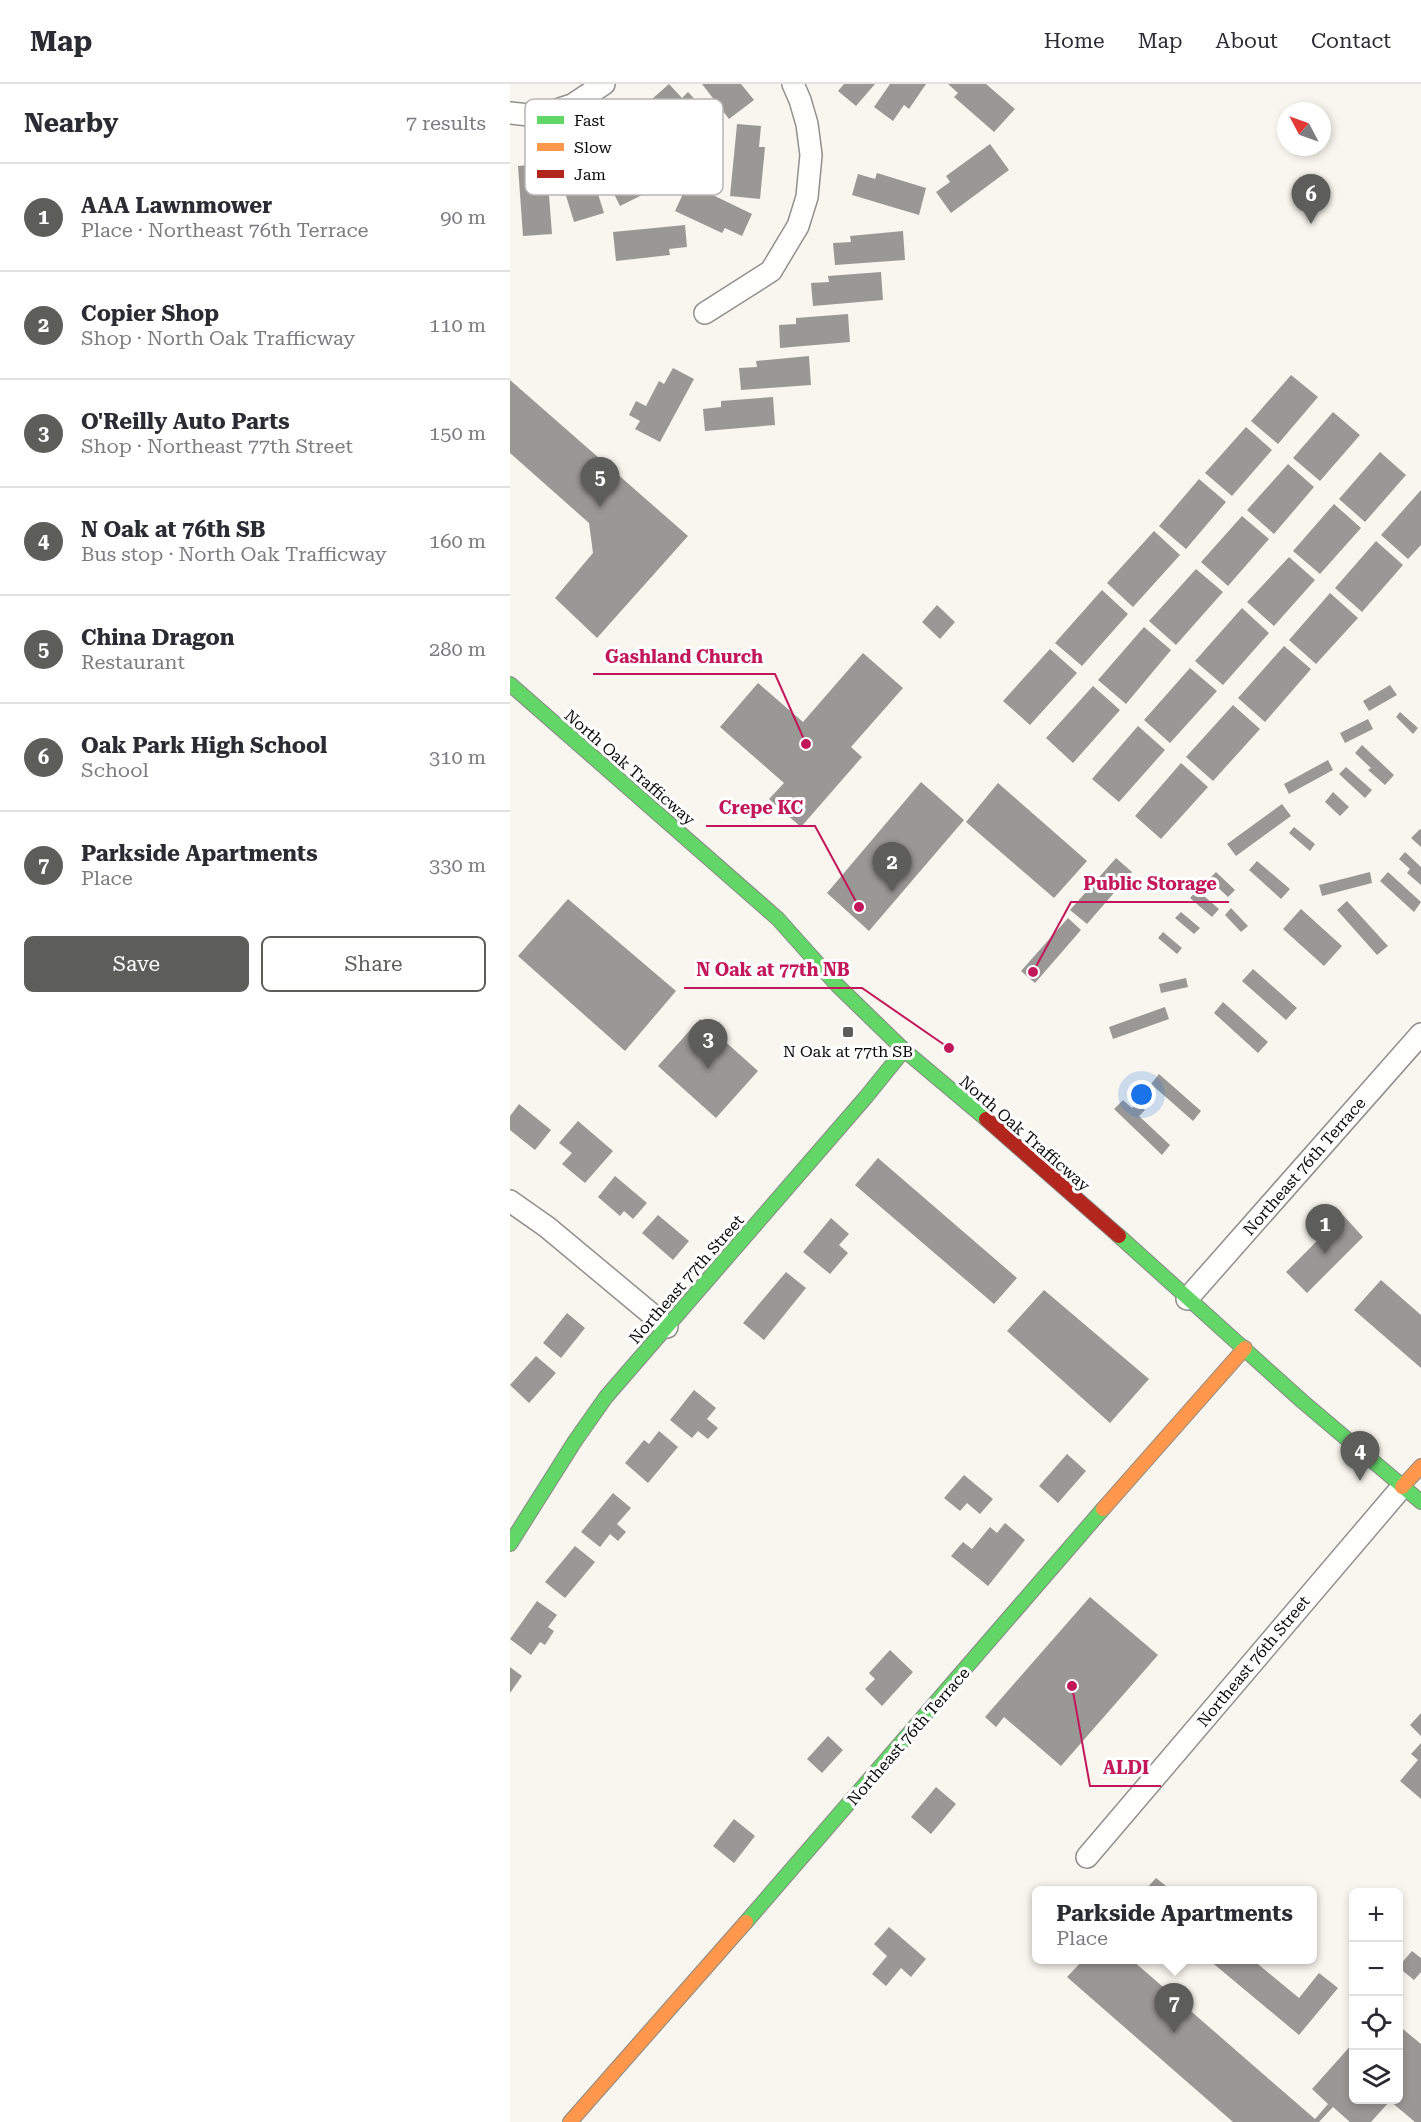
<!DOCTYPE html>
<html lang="en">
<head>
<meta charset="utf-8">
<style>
  body { margin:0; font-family:"Roboto Serif",serif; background:#f2f2f3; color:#2b2b33 }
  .controls { position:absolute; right:18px; bottom:18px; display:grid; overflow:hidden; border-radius:9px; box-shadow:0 3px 9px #0003 }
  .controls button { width:54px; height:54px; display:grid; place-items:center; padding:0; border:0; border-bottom:2px solid #e1e1e2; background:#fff; color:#2b2b33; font:30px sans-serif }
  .compass { position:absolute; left:767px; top:18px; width:54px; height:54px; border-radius:50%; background:#fff; box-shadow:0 3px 9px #0003; rotate:311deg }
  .you { position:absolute; left:632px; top:1011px; width:21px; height:21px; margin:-15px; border:4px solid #fff; border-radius:50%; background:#1a73e8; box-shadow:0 0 0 9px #1a73e833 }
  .badge { display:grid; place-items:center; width:39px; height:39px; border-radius:50%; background:#5d5d5a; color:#fff; font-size:20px; font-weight:700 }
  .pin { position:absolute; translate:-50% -50px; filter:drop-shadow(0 2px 3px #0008) }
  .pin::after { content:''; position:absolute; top:32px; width:21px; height:18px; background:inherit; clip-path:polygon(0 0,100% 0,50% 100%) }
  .popup { position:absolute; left:522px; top:1802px; width:285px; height:78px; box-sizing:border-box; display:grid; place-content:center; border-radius:9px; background:#fff; filter:drop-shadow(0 2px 4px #0005); font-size:20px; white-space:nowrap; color:#7c7c81 }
  .popup b { font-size:22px; color:#2b2b33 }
  .popup::after { content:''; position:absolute; left:50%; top:100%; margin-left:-12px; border:12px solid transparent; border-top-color:#fff }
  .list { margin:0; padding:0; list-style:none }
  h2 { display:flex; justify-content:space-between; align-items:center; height:78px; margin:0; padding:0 24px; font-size:26px }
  h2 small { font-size:20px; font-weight:400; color:#7c7c81 }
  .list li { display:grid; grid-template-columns:39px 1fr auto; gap:18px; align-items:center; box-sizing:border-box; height:108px; padding:0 24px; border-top:2px solid #e1e1e2 }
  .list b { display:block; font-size:22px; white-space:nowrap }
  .list p { margin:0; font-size:20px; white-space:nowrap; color:#7c7c81 }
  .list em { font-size:20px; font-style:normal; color:#7c7c81 }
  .actions { display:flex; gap:12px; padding:18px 24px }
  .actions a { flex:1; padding:14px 0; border:2px solid #5d5d5a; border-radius:9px; text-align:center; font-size:21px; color:#5d5d5a }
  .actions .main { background:#5d5d5a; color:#fff }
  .icon { flex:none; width:33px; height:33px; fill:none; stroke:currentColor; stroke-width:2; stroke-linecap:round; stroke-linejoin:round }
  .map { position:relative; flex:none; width:911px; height:2038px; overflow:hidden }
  header { display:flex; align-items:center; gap:36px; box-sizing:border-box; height:84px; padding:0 30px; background:#fff; border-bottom:2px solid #e1e1e2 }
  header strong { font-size:28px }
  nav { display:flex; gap:33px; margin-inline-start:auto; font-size:21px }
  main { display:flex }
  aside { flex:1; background:#fff }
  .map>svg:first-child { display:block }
  .building { fill:#9a9894 }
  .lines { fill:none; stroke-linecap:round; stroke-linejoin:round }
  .street-casing { stroke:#91908d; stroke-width:24 }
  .fast-casing { stroke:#888783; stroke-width:16 }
  .slow-casing { stroke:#888783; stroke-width:16 }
  .jam-casing { stroke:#888783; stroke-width:16 }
  .street { stroke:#fefefc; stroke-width:21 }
  .fast { stroke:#63d668; stroke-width:14 }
  .slow { stroke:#ff974d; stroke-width:14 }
  .jam { stroke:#b3261e; stroke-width:14 }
  .poi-dot { fill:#5d5d5a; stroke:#fff; stroke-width:2 }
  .labels { text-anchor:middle; stroke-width:6; stroke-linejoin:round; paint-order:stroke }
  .street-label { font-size:16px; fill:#0a0a0a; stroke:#fff }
  .poi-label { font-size:16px; fill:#0a0a0a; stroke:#fff }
  .key { fill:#fff; stroke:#b6b6b6; stroke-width:1.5 }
  .key-label { font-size:16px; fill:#0a0a0a }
  .leader { fill:none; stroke:#c2185b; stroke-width:2 }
  .callout-dot { fill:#c2185b; stroke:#fff; stroke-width:2 }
  .callout-label { font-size:18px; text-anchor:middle; font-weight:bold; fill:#c2185b; stroke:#fff; stroke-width:6; stroke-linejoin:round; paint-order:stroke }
</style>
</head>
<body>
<header>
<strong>Map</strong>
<nav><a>Home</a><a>Map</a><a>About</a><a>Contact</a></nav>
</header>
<main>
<aside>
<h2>Nearby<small>7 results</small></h2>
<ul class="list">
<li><span class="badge">1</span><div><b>AAA Lawnmower</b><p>Place · Northeast 76th Terrace</p></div><em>90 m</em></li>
<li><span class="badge">2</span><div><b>Copier Shop</b><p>Shop · North Oak Trafficway</p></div><em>110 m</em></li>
<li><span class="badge">3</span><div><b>O'Reilly Auto Parts</b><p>Shop · Northeast 77th Street</p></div><em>150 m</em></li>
<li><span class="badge">4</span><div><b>N Oak at 76th SB</b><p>Bus stop · North Oak Trafficway</p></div><em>160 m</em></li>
<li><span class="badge">5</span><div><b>China Dragon</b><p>Restaurant</p></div><em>280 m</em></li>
<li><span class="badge">6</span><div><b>Oak Park High School</b><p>School</p></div><em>310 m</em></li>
<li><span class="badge">7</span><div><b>Parkside Apartments</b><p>Place</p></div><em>330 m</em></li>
</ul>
<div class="actions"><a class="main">Save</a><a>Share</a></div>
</aside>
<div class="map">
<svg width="911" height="2038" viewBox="0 0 911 2038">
  <rect width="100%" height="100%" fill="#f8f6ee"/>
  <!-- building -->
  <path class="building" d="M 159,0 L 172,14 L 178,8 L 214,47 L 192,68 L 142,15 Z
    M 192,0 L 231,0 L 244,16 L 219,35 Z
    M 334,0 L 365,0 L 346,22 L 328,7 Z
    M 380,0 L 416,0 L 399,25 L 394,21 L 383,37 L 364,23 Z
    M 438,0 L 476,0 L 505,25 L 484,48 L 444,13 L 448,9 Z
    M 130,26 L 142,41 L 147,36 L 161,55 L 165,51 L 173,61 L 167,65 L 179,80 L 155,99 L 111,40 Z
    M 227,40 L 251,42 L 249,63 L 255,63 L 250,115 L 220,112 Z
    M 99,47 L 107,64 L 114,61 L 138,108 L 110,122 L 78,57 Z
    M 480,60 L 499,86 L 441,129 L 426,108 L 440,98 L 436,92 Z
    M 66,62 L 71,81 L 78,78 L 94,129 L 64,138 L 43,69 Z
    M 31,80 L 32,99 L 38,98 L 42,150 L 13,152 L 8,82 Z
    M 367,89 L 416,104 L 409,131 L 342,111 L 348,90 L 365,95 Z
    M 178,99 L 242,130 L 232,152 L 215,144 L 212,149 L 165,127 Z
    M 175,141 L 177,163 L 159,165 L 160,171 L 106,177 L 103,148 Z
    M 393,147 L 395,176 L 325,181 L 323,159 L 341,158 L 340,152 Z
    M 371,188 L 373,216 L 303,222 L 301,199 L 319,198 L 318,192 Z
    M 338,230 L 340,258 L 270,264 L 269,241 L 286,240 L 286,234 Z
    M 299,272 L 301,301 L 231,306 L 229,284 L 247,283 L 246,277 Z
    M 163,284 L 184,295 L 150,358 L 125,345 L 130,337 L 119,331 L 126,317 L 136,322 L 149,297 L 154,300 Z
    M 781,291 L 808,313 L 768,360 L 741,337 Z
    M 0,296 L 178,452 L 87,554 L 45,514 L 83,469 L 79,439 L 0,369 Z
    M 263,313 L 265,341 L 195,347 L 193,325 L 211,323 L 211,317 Z
    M 823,328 L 850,351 L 810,397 L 783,374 Z
    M 736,343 L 762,366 L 722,412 L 695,389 Z
    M 870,368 L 896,391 L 855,438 L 829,415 Z
    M 778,380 L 804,403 L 764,450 L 737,426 Z
    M 689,395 L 716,418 L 676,465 L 649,442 Z
    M 911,406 L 911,461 L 898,475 L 871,451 Z
    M 824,420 L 851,444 L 810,490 L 783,467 Z
    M 732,432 L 759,455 L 718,502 L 691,478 Z
    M 644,447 L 670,471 L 623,523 L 597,499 Z
    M 866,457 L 893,481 L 852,528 L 825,504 Z
    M 779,473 L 805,496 L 764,542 L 737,518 Z
    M 686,485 L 713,508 L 666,561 L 639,537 Z
    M 592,506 L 618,530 L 572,582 L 545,559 Z
    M 820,509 L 848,534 L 806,580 L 779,556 Z
    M 427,521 L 445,538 L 430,555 L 412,538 Z
    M 732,524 L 759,549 L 713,601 L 685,577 Z
    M 634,543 L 661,566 L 616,620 L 588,596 Z
    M 774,562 L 801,585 L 755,638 L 728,614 Z
    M 540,565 L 567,589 L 520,641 L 493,617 Z
    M 353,569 L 393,604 L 341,663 L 352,673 L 291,743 L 259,715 L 274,699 L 210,643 L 248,599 L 293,638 Z
    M 680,584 L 707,607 L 660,659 L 634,636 Z
    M 880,601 L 887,611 L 859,627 L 853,617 Z
    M 583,602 L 610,626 L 563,679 L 536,654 Z
    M 723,621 L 750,645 L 703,697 L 676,673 Z
    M 890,628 L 908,644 L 903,650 L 886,633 Z
    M 858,635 L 863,645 L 835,659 L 830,649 Z
    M 628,642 L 655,666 L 609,718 L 582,695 Z
    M 852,661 L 884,691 L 875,701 L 858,686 L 861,684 L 845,669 Z
    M 818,676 L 823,686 L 779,710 L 774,700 Z
    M 671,679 L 698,703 L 651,755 L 625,732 Z
    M 836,683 L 862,706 L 855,714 L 829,690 Z
    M 411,698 L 454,736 L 359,847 L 317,809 Z
    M 488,699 L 577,777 L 544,814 L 456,738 Z
    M 823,708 L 839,723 L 830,732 L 815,718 Z
    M 772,720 L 781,732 L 726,772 L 717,760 Z
    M 784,743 L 805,760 L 800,767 L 779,749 Z
    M 910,745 L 911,746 L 911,763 L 901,754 Z
    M 895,768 L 911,783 L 911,801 L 897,789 L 900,785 L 889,775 Z
    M 606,774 L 622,788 L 577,840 L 560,826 Z
    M 747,777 L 780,805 L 771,815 L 739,786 Z
    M 706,788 L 725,806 L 718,813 L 699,795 Z
    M 860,788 L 862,799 L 812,812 L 809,801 Z
    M 878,788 L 911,818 L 904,828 L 870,797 Z
    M 687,806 L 709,825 L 702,833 L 680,814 Z
    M 58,815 L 166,907 L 115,967 L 8,872 Z
    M 837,817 L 878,862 L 867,871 L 827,826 Z
    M 721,824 L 738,842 L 731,848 L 715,831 Z
    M 791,825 L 832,862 L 814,882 L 773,845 Z
    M 671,828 L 690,844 L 684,850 L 665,834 Z
    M 558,834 L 571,846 L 525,899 L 511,887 Z
    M 653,848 L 672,864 L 667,870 L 648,854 Z
    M 743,885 L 787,924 L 776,936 L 732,897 Z
    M 676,894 L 678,903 L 651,909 L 649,900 Z
    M 713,918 L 758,958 L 748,969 L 704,929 Z
    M 655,923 L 659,935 L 603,955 L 599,943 Z
    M 190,935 L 248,987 L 206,1034 L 148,982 Z
    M 649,990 L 691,1027 L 683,1037 L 641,1000 Z
    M 613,1016 L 622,1024 L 627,1019 L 635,1026 L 629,1032 L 660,1061 L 652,1071 L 604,1025 Z
    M 9,1020 L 41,1046 L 25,1066 L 0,1046 L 0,1032 Z
    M 68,1037 L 103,1067 L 75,1099 L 52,1080 L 62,1069 L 49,1059 Z
    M 368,1074 L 507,1194 L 484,1220 L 345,1101 Z
    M 105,1092 L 137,1119 L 123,1135 L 114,1127 L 110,1132 L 88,1113 Z
    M 148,1131 L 179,1157 L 163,1176 L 132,1149 Z
    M 833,1131 L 853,1153 L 797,1209 L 776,1188 Z
    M 321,1134 L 339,1150 L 329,1161 L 338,1169 L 320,1190 L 293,1168 Z
    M 276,1188 L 296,1204 L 254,1256 L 233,1239 Z
    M 871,1196 L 911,1231 L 911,1284 L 844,1226 Z
    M 534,1206 L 639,1295 L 600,1339 L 497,1247 Z
    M 57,1229 L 75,1244 L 51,1274 L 33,1259 Z
    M 26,1272 L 46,1289 L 19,1319 L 0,1301 Z
    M 184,1306 L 206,1324 L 197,1335 L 208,1344 L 198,1355 L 188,1347 L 182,1354 L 160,1336 Z
    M 149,1347 L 168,1363 L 138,1399 L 115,1379 L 134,1356 L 139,1360 Z
    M 557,1370 L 576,1387 L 548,1419 L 529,1402 Z
    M 454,1391 L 483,1415 L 470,1430 L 457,1419 L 450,1427 L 434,1414 Z
    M 103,1409 L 121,1424 L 107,1440 L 116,1448 L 108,1457 L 100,1450 L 90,1463 L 71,1448 Z
    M 495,1439 L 515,1456 L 478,1502 L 441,1472 L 453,1458 L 462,1465 L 480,1443 L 487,1449 Z
    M 65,1462 L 85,1478 L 55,1514 L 35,1498 Z
    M 580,1513 L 648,1571 L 551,1682 L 494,1633 L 486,1643 L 475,1633 Z
    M 27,1517 L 47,1531 L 38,1543 L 44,1547 L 35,1561 L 30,1558 L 21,1571 L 0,1555 Z
    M 380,1566 L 403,1588 L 372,1622 L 355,1605 L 365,1595 L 359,1589 Z
    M 0,1583 L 12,1592 L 0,1609 Z
    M 911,1629 L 911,1652 L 900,1641 Z
    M 318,1652 L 333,1666 L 312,1689 L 297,1675 Z
    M 911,1659 L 911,1715 L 890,1697 L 908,1676 L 901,1670 Z
    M 426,1703 L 446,1720 L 421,1750 L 401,1733 Z
    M 224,1735 L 245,1752 L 224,1779 L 203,1762 Z
    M 646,1794 L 661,1806 L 635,1806 Z
    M 379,1843 L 416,1875 L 401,1893 L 391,1884 L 376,1902 L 362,1890 L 377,1872 L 364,1860 Z
    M 902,1867 L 911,1874 L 911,1888 L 904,1896 L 888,1883 Z
    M 573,1876 L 622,1876 L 805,2035 L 818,2020 L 802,2005 L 844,1958 L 844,2016 L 888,2016 L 888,1941 L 911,1960 L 911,2038 L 905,2038 L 880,2017 L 861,2038 L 840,2038 L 823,2023 L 809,2038 L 723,2038 L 557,1893 Z
    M 699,1876 L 743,1876 L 789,1914 L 809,1889 L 828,1904 L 789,1951 Z"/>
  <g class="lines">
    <defs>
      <path id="street" d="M 0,29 L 28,32 L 62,21 L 94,0
        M 195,229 L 261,187 L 288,142 L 297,113 L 301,71 L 297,40 L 290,16 L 283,0
        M 0,1117 L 37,1143 L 157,1243
        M 677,1215 L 911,950
        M 577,1773 L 892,1403"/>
      <path id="fast" d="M 0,600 L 268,835 L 327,901 L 394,966 L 476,1035
        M 609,1152 L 792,1317 L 911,1418
        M 0,1460 L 65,1357 L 96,1313 L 356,1013 L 394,966
        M 236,1838 L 593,1425"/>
      <path id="slow" d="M 892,1403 L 911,1382
        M 593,1425 L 735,1264
        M 60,2038 L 236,1838"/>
      <path id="jam" d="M 476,1035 L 609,1152"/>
    </defs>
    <!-- street casing -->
    <use href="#street" class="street-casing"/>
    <!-- fast casing -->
    <use href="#fast" class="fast-casing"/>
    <!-- slow casing -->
    <use href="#slow" class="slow-casing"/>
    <!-- jam casing -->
    <use href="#jam" class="jam-casing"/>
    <!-- street -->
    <use href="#street" class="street"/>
    <!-- fast -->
    <use href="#fast" class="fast"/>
    <!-- slow -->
    <use href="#slow" class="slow"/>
    <!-- jam -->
    <use href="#jam" class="jam"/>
  </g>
  <!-- markers -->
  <rect class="poi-dot" x="332" y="942" width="12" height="12" rx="3"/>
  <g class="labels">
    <!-- street labels -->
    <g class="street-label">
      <text transform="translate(120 683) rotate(41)" y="6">North Oak Trafficway</text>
      <text transform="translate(515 1049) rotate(41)" y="6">North Oak Trafficway</text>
      <text transform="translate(794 1082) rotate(-49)" y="6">Northeast 76th Terrace</text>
      <text transform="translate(176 1195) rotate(-49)" y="6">Northeast 77th Street</text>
      <text transform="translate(743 1577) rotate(-50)" y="6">Northeast 76th Street</text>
      <text transform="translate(398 1652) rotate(-49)" y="6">Northeast 76th Terrace</text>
    </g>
    <!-- poi labels -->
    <g class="poi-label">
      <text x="338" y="973">N Oak at 77th SB</text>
    </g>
  </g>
  <!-- legend -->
  <rect x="15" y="15" width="198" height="96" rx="9" class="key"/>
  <rect x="27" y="32" width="27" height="8" fill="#63d668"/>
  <rect x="27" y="59" width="27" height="8" fill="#ff974d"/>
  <rect x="27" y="86" width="27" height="8" fill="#b3261e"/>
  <g class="key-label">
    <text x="64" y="42">Fast</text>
    <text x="64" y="69">Slow</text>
    <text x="64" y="96">Jam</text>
  </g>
  <!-- callouts -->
  <path class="leader" d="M296 660L265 590H83M349 823L305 742H196M523 888L561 818H719M439 964L352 904H174M562 1602L580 1702H651"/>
  <g class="callout-dot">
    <circle cx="296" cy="660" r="6"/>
    <circle cx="349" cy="823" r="6"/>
    <circle cx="523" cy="888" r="6"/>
    <circle cx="439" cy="964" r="6"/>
    <circle cx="562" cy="1602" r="6"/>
  </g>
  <g class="callout-label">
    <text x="174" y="579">Gashland Church</text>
    <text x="251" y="730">Crepe KC</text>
    <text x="640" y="806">Public Storage</text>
    <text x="263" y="892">N Oak at 77th NB</text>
    <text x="616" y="1690">ALDI</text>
  </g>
</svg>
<div class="controls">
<button>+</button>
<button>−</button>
<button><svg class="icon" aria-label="locate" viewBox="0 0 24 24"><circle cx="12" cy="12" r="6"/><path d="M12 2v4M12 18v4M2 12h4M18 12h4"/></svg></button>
<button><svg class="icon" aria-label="layers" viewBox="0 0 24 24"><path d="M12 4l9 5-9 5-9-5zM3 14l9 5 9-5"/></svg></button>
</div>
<svg class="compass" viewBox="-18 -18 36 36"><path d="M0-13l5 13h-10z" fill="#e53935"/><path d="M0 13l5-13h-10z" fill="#7c7c81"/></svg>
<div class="you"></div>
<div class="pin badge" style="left:815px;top:1170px">1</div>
<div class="pin badge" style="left:382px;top:808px">2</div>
<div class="pin badge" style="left:198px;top:985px">3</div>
<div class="pin badge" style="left:850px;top:1397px">4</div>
<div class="pin badge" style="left:90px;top:423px">5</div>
<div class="pin badge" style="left:801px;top:140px">6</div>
<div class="pin badge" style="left:664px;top:1949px">7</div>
<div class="popup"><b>Parkside Apartments</b>Place</div>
</div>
</main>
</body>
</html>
